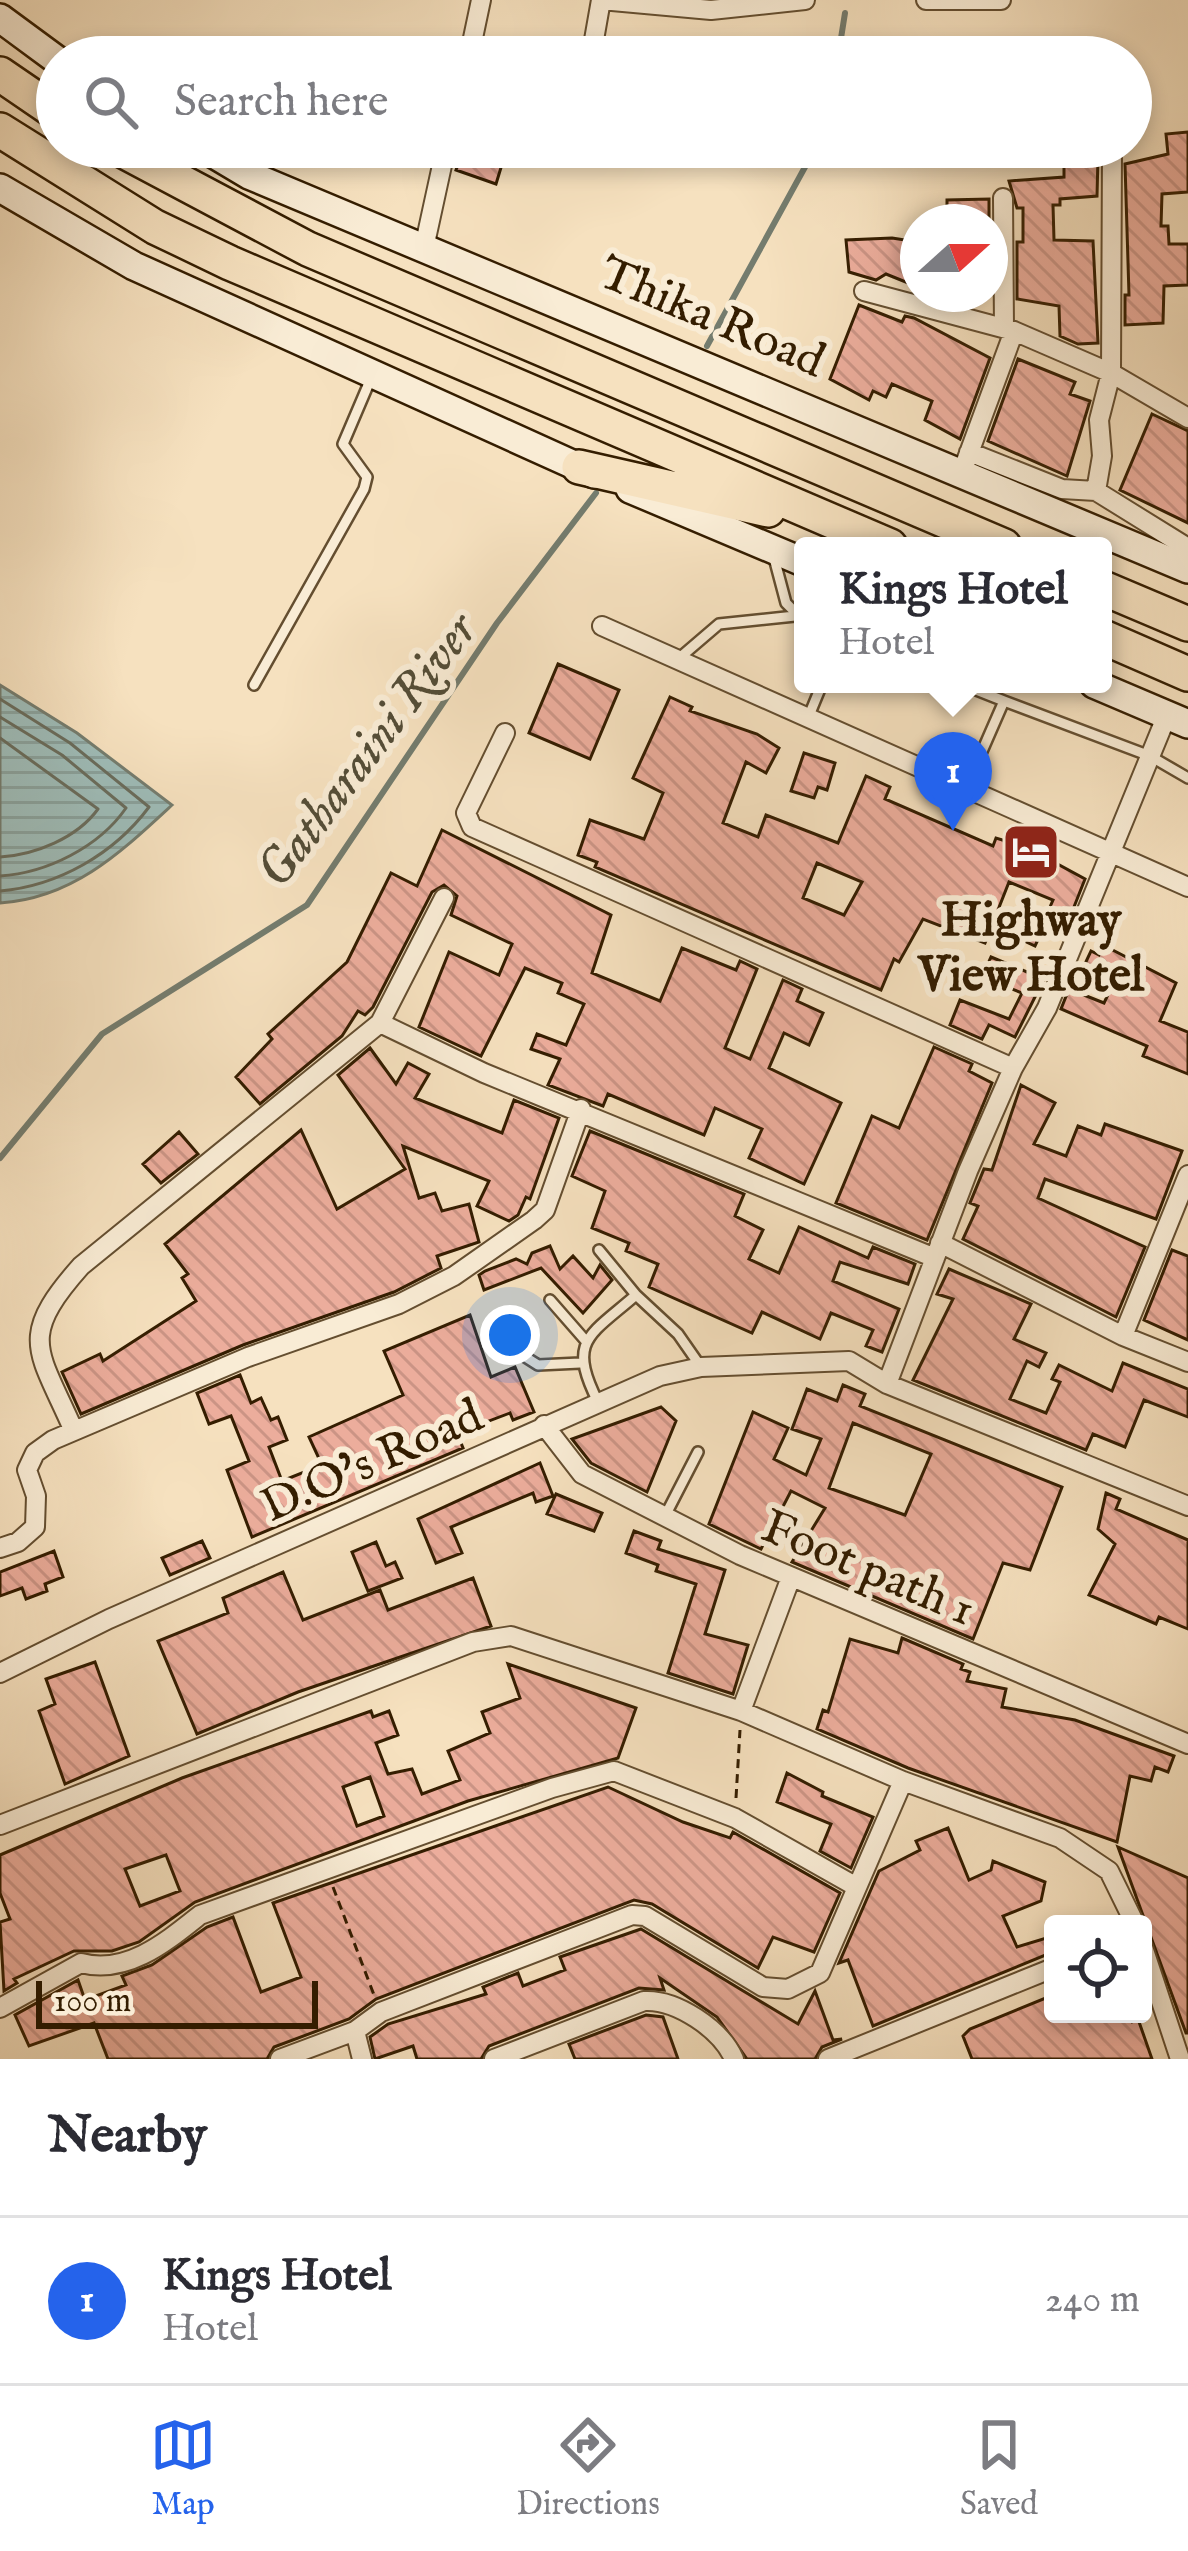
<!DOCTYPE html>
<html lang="en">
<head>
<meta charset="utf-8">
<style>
  body { margin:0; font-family:"IM FELL English",serif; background:#f7f7f7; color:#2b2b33 }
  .controls { position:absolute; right:36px; bottom:36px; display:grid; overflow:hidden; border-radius:12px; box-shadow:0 6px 18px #0003 }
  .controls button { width:108px; height:108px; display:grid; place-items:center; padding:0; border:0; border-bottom:3px solid #e1e1e2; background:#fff; color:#2b2b33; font:60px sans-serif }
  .compass { position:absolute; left:900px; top:204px; width:108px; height:108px; border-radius:50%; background:#fff; box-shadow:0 6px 18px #0003; rotate:69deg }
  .scale { position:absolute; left:36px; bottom:30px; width:282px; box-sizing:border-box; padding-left:12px; border:6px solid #341d00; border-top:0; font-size:33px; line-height:42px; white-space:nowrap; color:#341d00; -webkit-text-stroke:9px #f9ecd5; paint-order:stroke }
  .you { position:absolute; left:510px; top:1335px; width:42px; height:42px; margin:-30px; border:9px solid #fff; border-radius:50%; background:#1a73e8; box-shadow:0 0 0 18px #1a73e833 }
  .badge { display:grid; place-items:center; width:78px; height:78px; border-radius:50%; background:#2563eb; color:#fff; font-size:39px; font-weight:700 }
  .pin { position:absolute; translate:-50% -99px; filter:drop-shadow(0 3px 6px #0008) }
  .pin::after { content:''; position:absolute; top:63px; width:42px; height:36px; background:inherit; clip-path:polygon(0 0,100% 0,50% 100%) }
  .popup { position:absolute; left:794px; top:537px; width:318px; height:156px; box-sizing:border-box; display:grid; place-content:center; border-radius:12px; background:#fff; filter:drop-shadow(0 3px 9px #0005); font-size:39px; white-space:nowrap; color:#7c7c81 }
  .popup b { font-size:45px; color:#2b2b33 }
  .popup::after { content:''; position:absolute; left:50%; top:100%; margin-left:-24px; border:24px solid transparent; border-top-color:#fff }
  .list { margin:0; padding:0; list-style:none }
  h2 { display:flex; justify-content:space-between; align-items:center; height:156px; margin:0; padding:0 48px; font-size:51px }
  h2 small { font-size:39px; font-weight:400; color:#7c7c81 }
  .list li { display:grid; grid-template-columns:78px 1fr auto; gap:36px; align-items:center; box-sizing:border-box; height:168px; padding:0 48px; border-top:3px solid #e1e1e2 }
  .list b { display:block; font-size:45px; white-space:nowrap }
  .list p { margin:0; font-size:39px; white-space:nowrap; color:#7c7c81 }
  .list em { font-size:39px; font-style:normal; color:#7c7c81 }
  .icon { flex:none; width:66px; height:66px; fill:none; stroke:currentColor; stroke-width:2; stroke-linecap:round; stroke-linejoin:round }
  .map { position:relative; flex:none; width:1188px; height:2059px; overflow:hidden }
  .search { position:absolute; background:#fff; box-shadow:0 6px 18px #0003; left:36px; right:36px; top:36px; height:132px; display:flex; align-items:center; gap:30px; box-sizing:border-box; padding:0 42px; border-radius:66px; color:#7c7c81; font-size:45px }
  .sheet { height:324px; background:#fff }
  nav { display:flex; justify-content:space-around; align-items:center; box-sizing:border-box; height:168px; border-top:3px solid #e1e1e2; background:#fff; font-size:33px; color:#7c7c81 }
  nav a { display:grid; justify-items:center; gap:6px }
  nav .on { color:#2563eb }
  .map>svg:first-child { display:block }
  .water { fill:url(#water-rules); stroke:#747c6e; stroke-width:3 }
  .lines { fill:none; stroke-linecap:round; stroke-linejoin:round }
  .shore { stroke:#696c5c; stroke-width:3 }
  .stream { stroke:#747c6e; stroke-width:6 }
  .building { fill:url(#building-back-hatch); stroke:#341d00; stroke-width:3; fill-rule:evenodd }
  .lane-casing { stroke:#644e30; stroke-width:14 }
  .street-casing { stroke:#644e30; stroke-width:22 }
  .secondary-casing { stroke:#341d00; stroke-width:32 }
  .highway-casing { stroke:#341d00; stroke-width:38 }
  .path { stroke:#341d00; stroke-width:3; stroke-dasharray:9 6; stroke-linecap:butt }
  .lane { stroke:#f9ecd5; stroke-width:9 }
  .street { stroke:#f9ecd5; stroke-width:18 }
  .secondary { stroke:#f9ecd5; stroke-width:27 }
  .highway { stroke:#f6e1bf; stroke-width:33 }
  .labels { text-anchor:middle; stroke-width:12; stroke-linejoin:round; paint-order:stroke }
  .street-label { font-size:48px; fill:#341d00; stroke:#f9ecd5 }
  .poi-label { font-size:48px; font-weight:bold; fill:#341d00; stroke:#f9ecd5 }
  .water-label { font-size:51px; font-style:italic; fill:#544d37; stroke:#f9ecd5 }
</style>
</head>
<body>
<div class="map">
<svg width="1188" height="2059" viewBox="0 0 1188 2059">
  <defs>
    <pattern id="water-rules" width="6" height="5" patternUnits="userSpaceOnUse" patternTransform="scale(3)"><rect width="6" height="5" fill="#9ebcb8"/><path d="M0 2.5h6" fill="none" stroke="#89a19c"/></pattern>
    <pattern id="building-back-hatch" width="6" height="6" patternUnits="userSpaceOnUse" patternTransform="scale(3)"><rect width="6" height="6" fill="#ecad9c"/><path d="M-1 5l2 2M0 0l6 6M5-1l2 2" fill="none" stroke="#cb9485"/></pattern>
  </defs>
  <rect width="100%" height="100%" fill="#f6e1bf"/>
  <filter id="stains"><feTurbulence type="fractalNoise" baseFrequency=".00167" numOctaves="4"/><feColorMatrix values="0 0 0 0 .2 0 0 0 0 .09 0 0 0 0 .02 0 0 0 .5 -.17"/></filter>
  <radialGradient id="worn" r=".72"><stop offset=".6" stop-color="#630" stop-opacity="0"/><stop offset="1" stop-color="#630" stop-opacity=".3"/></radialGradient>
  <!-- water -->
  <path class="water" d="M 0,685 L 77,733 L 172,805 C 120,853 73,898 0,903 Z"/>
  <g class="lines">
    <!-- shore -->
    <path class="shore" d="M 0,699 L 70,743 L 149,807 C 114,854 58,886 0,891
      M 0,717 L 62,755 L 126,808 C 99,847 47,873 0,876
      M 0,738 L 98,809 C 77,838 35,855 0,857"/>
    <!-- stream -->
    <path class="stream" d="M 838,57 L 845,13
      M 707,346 L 816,147
      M 0,1158 L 102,1034 L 307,905 L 497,623 L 596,493"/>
  </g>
  <!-- building -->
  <path class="building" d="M 1188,132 L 1188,192 L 1162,194 L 1161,226 L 1168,226 L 1169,244 L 1188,244 L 1188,285 L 1164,286 L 1163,323 L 1125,325 L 1125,295 L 1129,295 L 1125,164 L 1168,154 L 1166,134 Z
    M 464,147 L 503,161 L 496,184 L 456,170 Z
    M 1098,157 L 1097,196 L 1060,199 L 1060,205 L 1053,205 L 1054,240 L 1093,241 L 1098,343 L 1078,344 L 1060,336 L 1059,306 L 1017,299 L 1017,242 L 1023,242 L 1023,208 L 1017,208 L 1009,181 L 1064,177 L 1064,160 Z
    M 989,199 L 989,218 L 947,218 L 947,200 Z
    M 892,238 L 918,242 L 918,287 L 886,274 L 876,280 L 849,272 L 846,240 Z
    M 859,305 L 902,322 L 905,316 L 914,318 L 990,358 L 960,439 L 925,420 L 932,401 L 892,384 L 886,397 L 873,391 L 869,400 L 830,379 Z
    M 1018,359 L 1075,382 L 1070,394 L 1090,401 L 1067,476 L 988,441 Z
    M 1152,414 L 1188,431 L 1188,523 L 1120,490 Z
    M 558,664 L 619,690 L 590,759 L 529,733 Z
    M 670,697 L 692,707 L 690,711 L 757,734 L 779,748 L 766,773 L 746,762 L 723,823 L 758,837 L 766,815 L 838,843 L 866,776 L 890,787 L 885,799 L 993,846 L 996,838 L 1026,847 L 1085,879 L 1070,917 L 1050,907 L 1053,900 L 1009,882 L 998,910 L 1042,931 L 1035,946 L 992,926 L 985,943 L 923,919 L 899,962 L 894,959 L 881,990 L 595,867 L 597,862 L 578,855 L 590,820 L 644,839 L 663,793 L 633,778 ZM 817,863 L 862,882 L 844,915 L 803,898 Z
    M 804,753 L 835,763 L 827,790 L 818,787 L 814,798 L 791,791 Z
    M 442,830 L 611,915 L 592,973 L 660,1001 L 682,948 L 736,970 L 740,961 L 757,969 L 725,1048 L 750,1059 L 783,980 L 802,989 L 797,1001 L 823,1013 L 809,1045 L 784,1033 L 769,1068 L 841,1103 L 804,1184 L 749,1158 L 762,1129 L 715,1108 L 704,1135 L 608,1094 L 603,1106 L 548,1085 L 560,1059 L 531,1049 L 537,1034 L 566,1045 L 584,1004 L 558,993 L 562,983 L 525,968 L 481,1056 L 419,1027 L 449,952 L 499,975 L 512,944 L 451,915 L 457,896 L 444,885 L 432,892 L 373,1007 L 365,1015 L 358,1011 L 342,1036 L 260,1104 L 236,1077 L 272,1039 L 268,1034 L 347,962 L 391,873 L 417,886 Z
    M 1103,945 L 1176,983 L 1160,1021 L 1188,1032 L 1188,1074 L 1143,1056 L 1147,1046 L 1061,1009 L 1069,989 L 1104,1003 L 1114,982 L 1083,968 L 1091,951 L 1099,955 Z
    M 991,957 L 1044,979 L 1015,1037 L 989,1025 L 982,1039 L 950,1025 L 960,1000 L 1009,1019 L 1022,993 L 982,977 Z
    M 934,1047 L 972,1064 L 969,1071 L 992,1083 L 927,1240 L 836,1203 L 872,1116 L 899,1128 Z
    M 370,1048 L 396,1084 L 408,1063 L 429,1074 L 415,1098 L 502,1133 L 514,1100 L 559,1118 L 530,1199 L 526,1197 L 518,1215 L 509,1221 L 477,1206 L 489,1181 L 403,1146 L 419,1198 L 435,1193 L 442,1211 L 469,1204 L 479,1242 L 437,1256 L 441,1268 L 394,1292 L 243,1345 L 81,1414 L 62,1372 L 100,1354 L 103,1361 L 196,1301 L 182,1278 L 188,1274 L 165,1244 L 301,1130 L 337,1209 L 405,1169 L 338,1075 Z
    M 1021,1085 L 1055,1103 L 1034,1144 L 1066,1156 L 1078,1126 L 1101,1135 L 1105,1124 L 1182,1151 L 1156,1219 L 1045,1179 L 1038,1198 L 1145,1247 L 1116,1317 L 963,1239 L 978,1206 L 970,1203 L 984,1169 L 992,1170 Z
    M 590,1131 L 744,1194 L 735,1216 L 763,1230 L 749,1259 L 779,1273 L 799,1227 L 868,1258 L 873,1247 L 915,1264 L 908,1284 L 840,1262 L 833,1281 L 899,1309 L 882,1352 L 866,1346 L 873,1330 L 831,1313 L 820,1339 L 762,1312 L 752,1333 L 649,1287 L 658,1264 L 626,1251 L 629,1243 L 592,1228 L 605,1191 L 572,1176 Z
    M 179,1132 L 198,1154 L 161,1183 L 143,1164 Z
    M 550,1246 L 560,1269 L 573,1256 L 593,1278 L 600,1265 L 612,1280 L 583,1313 L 541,1268 L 484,1290 L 479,1275 L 485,1271 L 516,1259 L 527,1264 L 532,1253 Z
    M 1172,1250 L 1188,1256 L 1188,1340 L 1144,1320 Z
    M 949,1269 L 1031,1304 L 1014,1339 L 1046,1353 L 1039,1367 L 1027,1361 L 1010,1399 L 1046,1413 L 1060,1382 L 1052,1379 L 1059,1365 L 1112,1391 L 1123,1363 L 1188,1389 L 1188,1417 L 1144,1400 L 1125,1447 L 1093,1434 L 1086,1450 L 913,1380 L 953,1299 L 937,1294 Z
    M 470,1315 L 491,1377 L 515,1367 L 534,1412 L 513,1420 L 510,1413 L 457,1433 L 463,1448 L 252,1537 L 227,1470 L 249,1461 L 231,1416 L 209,1424 L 197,1393 L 240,1375 L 251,1403 L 261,1398 L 271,1420 L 278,1417 L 287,1440 L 269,1447 L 282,1481 L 322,1465 L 309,1437 L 403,1395 L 384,1351 Z
    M 843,1385 L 865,1394 L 860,1406 L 1062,1487 L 1030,1570 L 1003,1563 L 973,1639 L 792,1562 L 825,1508 L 791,1491 L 761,1549 L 709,1524 L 753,1412 L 788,1428 L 774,1459 L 806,1475 L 821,1439 L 792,1429 L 807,1389 L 837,1401 ZM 853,1423 L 931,1454 L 905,1515 L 829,1488 Z
    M 661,1407 L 676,1421 L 647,1492 L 591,1463 L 572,1439 Z
    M 540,1463 L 553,1496 L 536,1502 L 533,1493 L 451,1527 L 462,1553 L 436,1563 L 418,1519 Z
    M 1106,1493 L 1120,1499 L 1116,1509 L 1188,1540 L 1188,1629 L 1159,1617 L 1156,1624 L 1089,1595 L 1115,1544 L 1098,1529 Z
    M 556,1494 L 602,1513 L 594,1531 L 547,1514 Z
    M 634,1531 L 661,1541 L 658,1549 L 725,1570 L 705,1634 L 748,1645 L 733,1694 L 668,1673 L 696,1584 L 656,1571 L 658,1565 L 626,1553 Z
    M 202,1541 L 210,1558 L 170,1575 L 162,1558 Z
    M 376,1542 L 386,1566 L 395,1562 L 402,1578 L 368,1591 L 352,1552 Z
    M 54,1551 L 63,1577 L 45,1584 L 47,1591 L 26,1599 L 22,1588 L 0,1596 L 0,1572 Z
    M 283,1572 L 303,1620 L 380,1590 L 388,1610 L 473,1578 L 491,1626 L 298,1692 L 197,1734 L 158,1641 L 228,1613 L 223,1598 Z
    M 902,1638 L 963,1664 L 961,1669 L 970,1672 L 967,1681 L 1006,1689 L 1002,1707 L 1075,1720 L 1174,1756 L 1168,1772 L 1155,1767 L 1151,1781 L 1130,1776 L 1117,1842 L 908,1768 L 817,1729 L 823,1710 L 828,1712 L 850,1639 L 898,1653 Z
    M 95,1662 L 129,1756 L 65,1784 L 39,1711 L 55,1704 L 46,1679 Z
    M 508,1664 L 636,1708 L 618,1758 L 468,1801 L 195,1902 L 139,1942 L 112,1951 L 74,1951 L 14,1979 L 17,1983 L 4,1991 L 0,1922 L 10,1919 L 0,1893 L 0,1855 L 182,1778 L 371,1711 L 373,1717 L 389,1711 L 398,1735 L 376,1743 L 388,1774 L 412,1769 L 422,1794 L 460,1780 L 448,1751 L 490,1733 L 482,1712 L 520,1698 ZM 370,1777 L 384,1816 L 357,1826 L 343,1787 ZM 166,1855 L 180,1891 L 140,1906 L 125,1869 Z
    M 787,1773 L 823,1792 L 822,1796 L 873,1817 L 851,1868 L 820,1851 L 831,1824 L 777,1802 Z
    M 608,1787 L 683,1822 L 730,1838 L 733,1832 L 840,1893 L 814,1952 L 773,1937 L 758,1968 L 652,1904 L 634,1900 L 376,1999 L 349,2019 L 274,2047 L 267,2059 L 108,2059 L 94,2023 L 29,2046 L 15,2015 L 78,1980 L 85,2000 L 126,1985 L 122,1976 L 152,1965 L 207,1927 L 233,1917 L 261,1992 L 301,1977 L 273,1903 Z
    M 948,1828 L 969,1880 L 991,1870 L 993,1861 L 1045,1882 L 1041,1901 L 1003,1916 L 1017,1947 L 1053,1936 L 1053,1952 L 873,2026 L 848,1960 L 839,1963 L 879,1871 L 920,1850 L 916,1841 Z
    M 1118,1847 L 1188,1878 L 1188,2033 L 1186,2033 Z
    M 641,1929 L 798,2024 L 815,1991 L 833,2040 L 842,2039 L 822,2047 L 815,2059 L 747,2059 L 717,2017 L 660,1978 L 664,1990 L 639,1988 L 489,2046 L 481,2059 L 417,2059 L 413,2046 L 375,2059 L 370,2037 L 388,2024 L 486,1994 L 483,1987 L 518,1973 L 523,1986 L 565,1970 L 560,1957 Z
    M 1053,1995 L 1053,2014 L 1092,2014 L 1094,2020 L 1125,2014 L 1132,2022 L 1138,2019 L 1152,2059 L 972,2059 L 963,2036 L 970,2029 Z
    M 646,2015 L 663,2017 L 678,2059 L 575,2059 L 569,2044 Z"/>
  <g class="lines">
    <defs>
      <path id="lane" d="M 773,554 L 786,603 L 803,620
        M 677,660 L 719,624 L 795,616
        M 961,684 L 1004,701
        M 254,685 L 364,489 L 367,477 L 343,444 L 372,376
        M 808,718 L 822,684
        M 966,788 L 1004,701 L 1150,756 L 1188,778
        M 599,1250 L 636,1295
        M 550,1300 L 585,1340
        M 500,1341 L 538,1365 L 580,1363
        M 598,1402 C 567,1340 589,1336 636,1295 L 678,1334 L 701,1367
        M 665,1516 L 698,1452"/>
      <path id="street" d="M 601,0 L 711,10 L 805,0
        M 926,0 L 1001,0
        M 469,57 L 481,0
        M 591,57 L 601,0
        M 1112,150 L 1111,373 L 1099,420 L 1102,456 L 1096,491 L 1188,548
        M 1003,198 L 1004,328
        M 424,248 L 446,147
        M 864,291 L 1014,331 L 1111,373 L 1188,418
        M 969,452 L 1062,489 L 1096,491
        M 962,472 L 1014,331
        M 602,626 L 1188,887
        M 505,733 L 466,813 L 472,827 L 1013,1068
        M 380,1023 L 484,1073 L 935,1258
        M 940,1243 L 1123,1336 L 1188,1362
        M 1123,1336 L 1188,1175
        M 887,1384 L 968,1171 L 1013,1068 L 1047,1008 L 1167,715
        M 544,1425 L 582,1474 L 740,1555 L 1188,1744
        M 73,1429 C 38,1349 17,1338 81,1266 L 380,1023 L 444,898
        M 0,1548 L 18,1542 L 35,1527 L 36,1496 L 27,1470 L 35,1453 L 53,1440 L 248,1357 L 399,1304 L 454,1276 L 534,1220 L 545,1210 L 581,1109
        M 0,1673 L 109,1619 L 660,1376 L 701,1367 L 849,1361 L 887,1384 L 1188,1506
        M 741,1711 L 791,1577
        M 0,1825 L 473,1642 L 511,1636 L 741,1711 L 903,1781 L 1060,1838 L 1109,1871 L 1135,1924
        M 1143,1947 L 1180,2059
        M 0,2008 L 81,1963 C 127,1975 166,1942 200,1915 L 552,1788 L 614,1771 L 735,1818 L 855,1886
        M 355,2031 L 362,2059
        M 280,2059 L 355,2031 L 381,2012 L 632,1915 L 645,1916 L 763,1987 L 788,1989 L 820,1973 L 903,1781
        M 494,2059 L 644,2001 C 676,1999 721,2029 734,2059
        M 828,2059 L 1053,1968"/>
      <path id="secondary" d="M 0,18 L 57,60
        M 202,147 L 249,175 L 1188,569
        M 0,188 L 134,266 L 594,474
        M 630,489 L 803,562
        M 1094,684 L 1188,724"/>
      <path id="highway" d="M 0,74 L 57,113
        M 0,130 L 155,227 L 230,263 L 890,546
        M 116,147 L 308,249 L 1004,546
        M 579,467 L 768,510
        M 1103,588 L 1188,624
        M 1103,637 L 1188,674"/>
    </defs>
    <!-- lane casing -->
    <use href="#lane" class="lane-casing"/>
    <!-- street casing -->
    <use href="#street" class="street-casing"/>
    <!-- secondary casing -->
    <use href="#secondary" class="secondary-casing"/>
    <!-- highway casing -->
    <use href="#highway" class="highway-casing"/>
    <!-- path -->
    <path class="path" d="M 736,1798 L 740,1730
      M 333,1887 L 374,1995"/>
    <!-- lane -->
    <use href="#lane" class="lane"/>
    <!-- street -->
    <use href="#street" class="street"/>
    <!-- secondary -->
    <use href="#secondary" class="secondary"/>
    <!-- highway -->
    <use href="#highway" class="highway"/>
  </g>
  <!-- icons -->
  <defs>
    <symbol id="hotel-square" viewBox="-11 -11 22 22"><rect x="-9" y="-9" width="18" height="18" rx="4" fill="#8f2418" stroke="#f9ecd5"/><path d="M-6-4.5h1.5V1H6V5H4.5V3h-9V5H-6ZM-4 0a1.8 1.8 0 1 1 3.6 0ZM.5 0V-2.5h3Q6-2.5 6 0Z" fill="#fff"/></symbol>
  </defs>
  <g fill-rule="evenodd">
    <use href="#hotel-square" x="998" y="819" width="66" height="66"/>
  </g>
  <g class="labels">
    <!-- street labels -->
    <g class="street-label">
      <text transform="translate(713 315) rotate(23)" y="17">Thika Road</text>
      <text transform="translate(371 1459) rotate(-24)" y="17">D.O's Road</text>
      <text transform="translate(869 1566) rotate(23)" y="17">Foot path 1</text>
    </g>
    <!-- poi labels -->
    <g class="poi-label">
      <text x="1031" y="935">Highway<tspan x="1031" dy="55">View Hotel</tspan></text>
    </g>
    <!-- water labels -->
    <g class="water-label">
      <text transform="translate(365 749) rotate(-53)" y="18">Gatharaini River</text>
    </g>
  </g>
  <rect width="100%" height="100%" filter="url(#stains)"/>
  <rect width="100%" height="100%" fill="url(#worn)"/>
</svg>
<div class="controls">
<button><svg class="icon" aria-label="locate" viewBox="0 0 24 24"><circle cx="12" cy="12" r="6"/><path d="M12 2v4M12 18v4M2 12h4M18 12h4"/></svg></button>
</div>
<svg class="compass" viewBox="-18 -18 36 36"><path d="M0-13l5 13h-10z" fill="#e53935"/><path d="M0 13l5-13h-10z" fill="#7c7c81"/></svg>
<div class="scale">100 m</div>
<div class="you"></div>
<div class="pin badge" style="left:953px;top:831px">1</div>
<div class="popup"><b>Kings Hotel</b>Hotel</div>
<div class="search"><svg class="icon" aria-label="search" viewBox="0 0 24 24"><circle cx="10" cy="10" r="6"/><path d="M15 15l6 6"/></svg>Search here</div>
</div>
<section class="sheet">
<h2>Nearby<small></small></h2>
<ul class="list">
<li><span class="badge">1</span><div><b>Kings Hotel</b><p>Hotel</p></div><em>240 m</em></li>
</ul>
</section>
<nav>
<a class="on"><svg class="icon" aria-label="map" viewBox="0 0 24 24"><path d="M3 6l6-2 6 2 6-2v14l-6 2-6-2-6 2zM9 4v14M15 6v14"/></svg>Map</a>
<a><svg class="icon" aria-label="directions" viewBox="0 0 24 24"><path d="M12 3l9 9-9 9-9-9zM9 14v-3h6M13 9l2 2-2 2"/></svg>Directions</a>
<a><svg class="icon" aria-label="saved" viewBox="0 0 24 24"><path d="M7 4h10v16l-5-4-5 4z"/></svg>Saved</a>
</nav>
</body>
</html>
